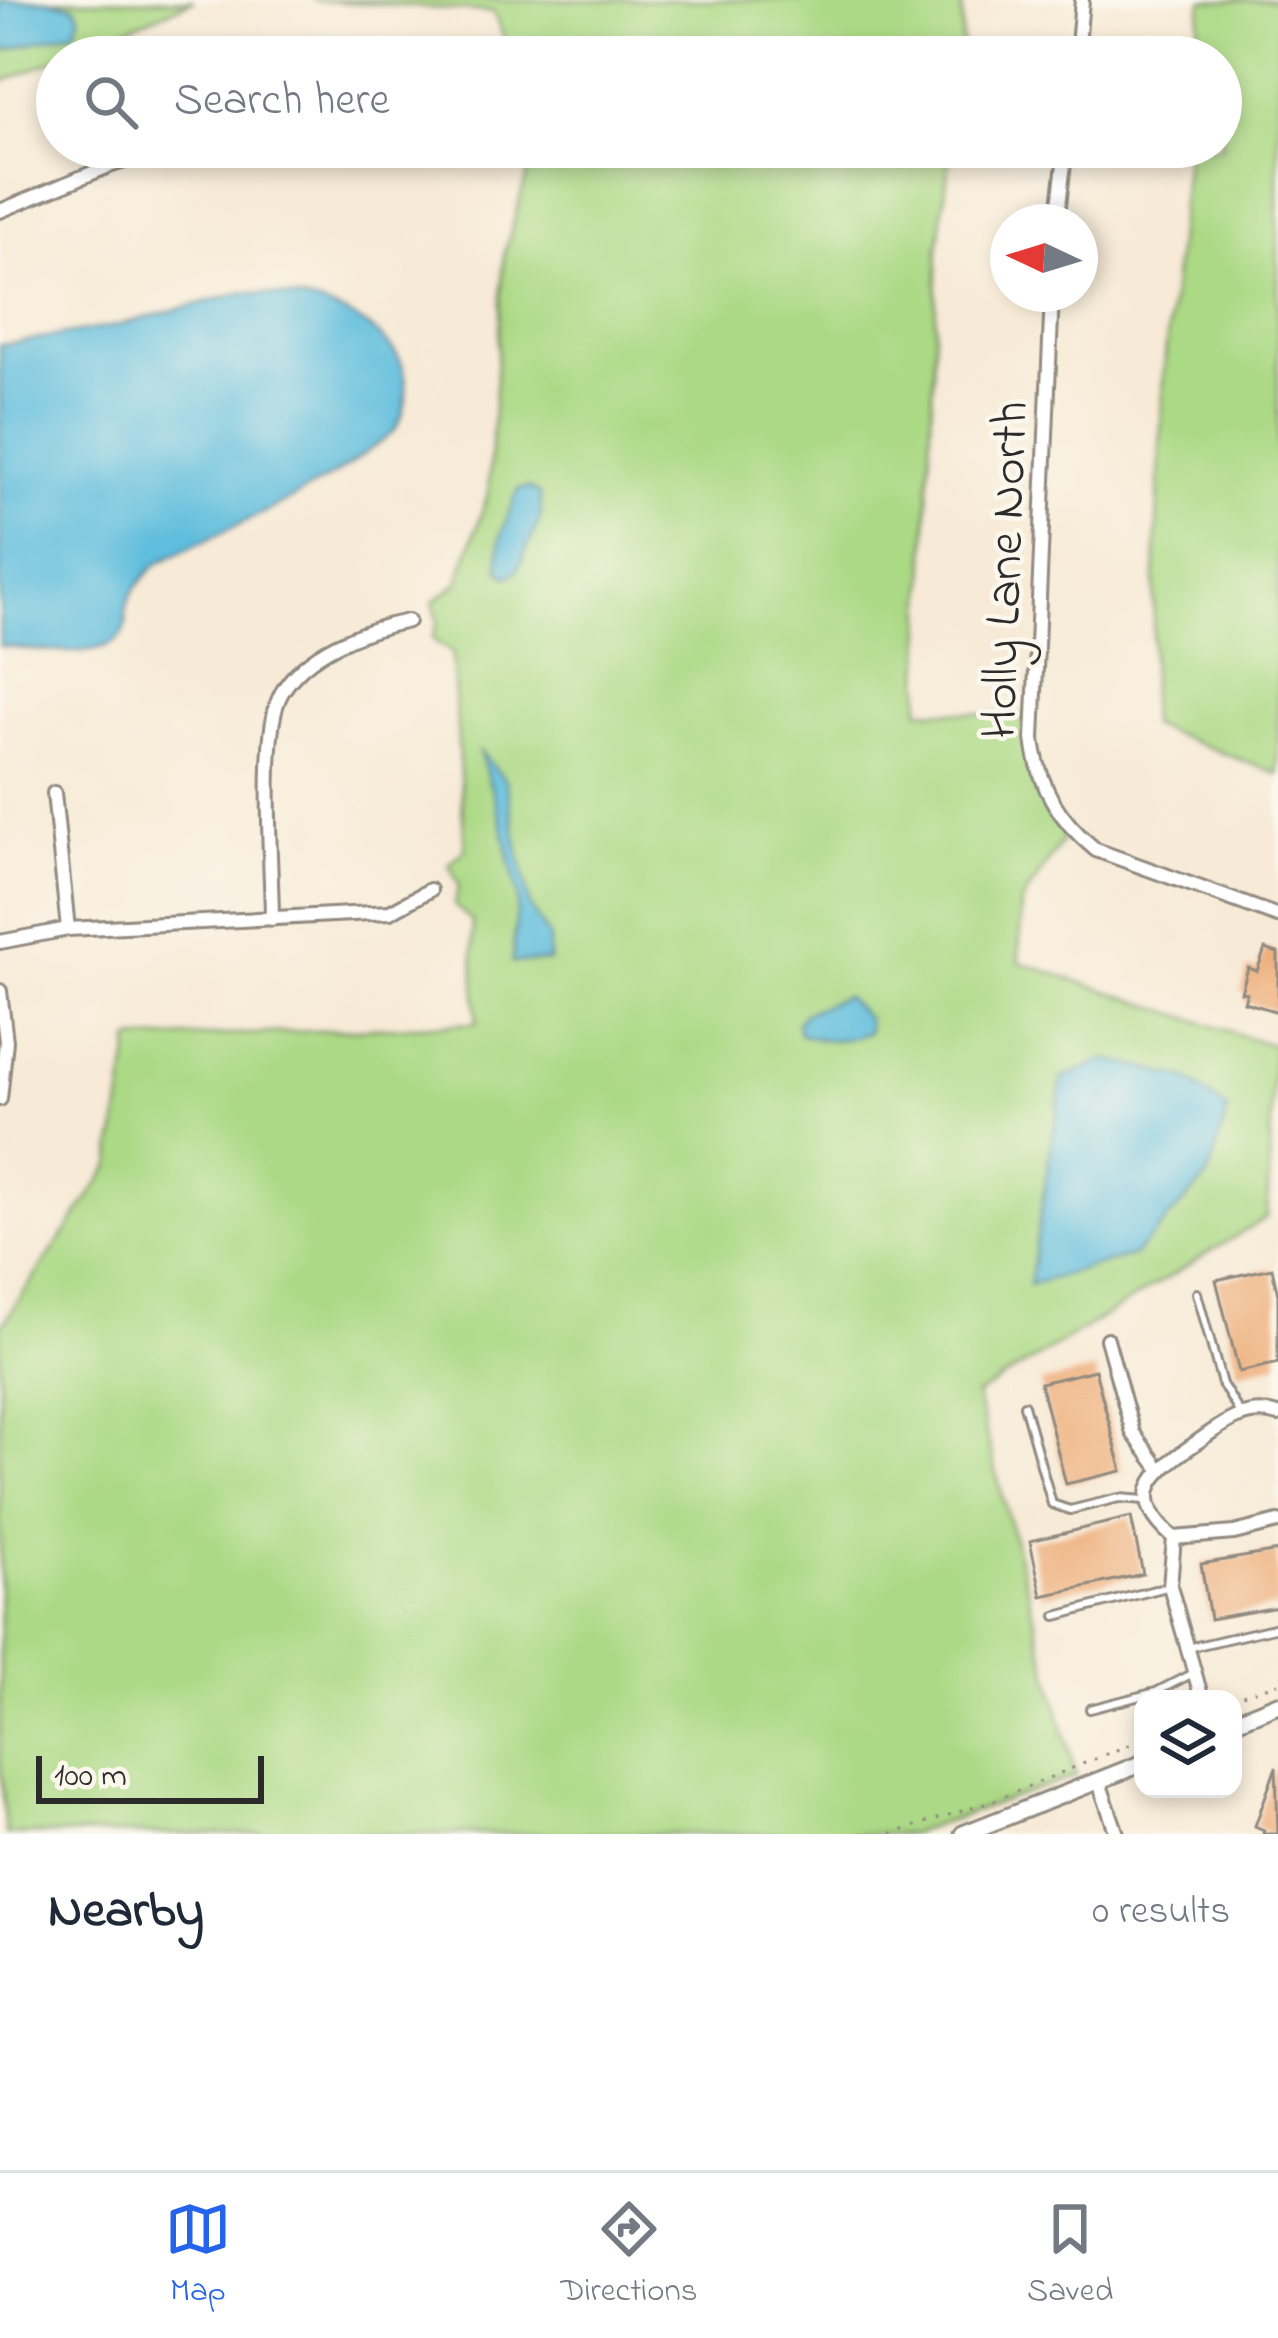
<!DOCTYPE html>
<html lang="en">
<head>
<meta charset="utf-8">
<style>
  body { margin:0; font-family:"Indie Flower",sans-serif; background:#f6f6f7; color:#1f2937 }
  .controls { position:absolute; right:36px; bottom:36px; display:grid; overflow:hidden; border-radius:24px; box-shadow:0 6px 18px #0003 }
  .controls button { width:108px; height:108px; display:grid; place-items:center; padding:0; border:0; border-bottom:3px solid #e0e1e3; background:#fff; color:#1f2937; font:60px sans-serif }
  .compass { position:absolute; left:990px; top:204px; width:108px; height:108px; border-radius:50%; background:#fff; box-shadow:0 6px 18px #0003; rotate:274deg }
  .scale { position:absolute; left:36px; bottom:30px; width:228px; box-sizing:border-box; padding-left:12px; border:6px solid #2b2b2b; border-top:0; font-size:33px; line-height:42px; white-space:nowrap; color:#2b2b2b; -webkit-text-stroke:9px #fbf7ec; paint-order:stroke }
  .list { margin:0; padding:0; list-style:none }
  h2 { display:flex; justify-content:space-between; align-items:center; height:156px; margin:0; padding:0 48px; font-size:51px }
  h2 small { font-size:39px; font-weight:400; color:#747a83 }
  .icon { flex:none; width:66px; height:66px; fill:none; stroke:currentColor; stroke-width:2; stroke-linecap:round; stroke-linejoin:round }
  .map { position:relative; flex:none; width:1278px; height:1834px; overflow:hidden }
  .search { position:absolute; background:#fff; box-shadow:0 6px 18px #0003; left:36px; right:36px; top:36px; height:132px; display:flex; align-items:center; gap:30px; box-sizing:border-box; padding:0 42px; border-radius:66px; color:#747a83; font-size:45px }
  .sheet { height:336px; background:#fff }
  nav { display:flex; justify-content:space-around; align-items:center; box-sizing:border-box; height:168px; border-top:3px solid #e0e1e3; background:#fff; font-size:33px; color:#747a83 }
  nav a { display:grid; justify-items:center; gap:6px }
  nav .on { color:#2563eb }
  .map>svg:first-child { display:block }
  .green { fill:#acd985; stroke:#6c8258; stroke-width:3 }
  .water { fill:#5fbddd; stroke:#457484; stroke-width:3 }
  .building { fill:#eeaf7b }
  .lines { fill:none; stroke-linecap:round; stroke-linejoin:round }
  .service-casing { stroke:#918a80; stroke-width:12 }
  .minor-casing { stroke:#918a80; stroke-width:18 }
  .tertiary-casing { stroke:#918a80; stroke-width:21 }
  .path { stroke:#918a80; stroke-width:3; stroke-dasharray:3 9; stroke-linecap:butt }
  .service { stroke:#fff; stroke-width:6 }
  .minor { stroke:#fff; stroke-width:12 }
  .tertiary { stroke:#fff; stroke-width:15 }
  .labels { text-anchor:middle; stroke-width:9; stroke-linejoin:round; paint-order:stroke }
  .street-label { font-size:51px; fill:#2b2b2b; stroke:#fbf7ec }
</style>
</head>
<body>
<div class="map">
<svg width="1278" height="1834" viewBox="0 0 1278 1834">
  <rect width="100%" height="100%" fill="#fbf7ec"/>
  <filter id="ink" filterUnits="userSpaceOnUse"><feTurbulence type="fractalNoise" baseFrequency=".00833" numOctaves="2"/><feDisplacementMap in="SourceGraphic" scale="24" xChannelSelector="R" yChannelSelector="G"/><feConvolveMatrix kernelMatrix="1 2 1 2 8 2 1 2 1" color-interpolation-filters="sRGB"/></filter>
  <filter id="wash" filterUnits="userSpaceOnUse"><feTurbulence type="fractalNoise" baseFrequency=".004" numOctaves="4" result="noise"/><feDisplacementMap in="SourceGraphic" scale="48" xChannelSelector="R" yChannelSelector="G"/><feGaussianBlur stdDeviation="2.7" result="paint"/><feColorMatrix in="noise" values="0 0 0 0 0 0 0 0 0 0 0 0 0 0 0 0 0 1.4 0 .05"/><feComposite in="paint" operator="in"/></filter>
  <g filter="url(#wash)">
    <rect width="100%" height="100%" fill="#f7ead6"/>
    <!-- green -->
    <path class="green" d="M 0,0 L 194,0 L 0,83 Z
      M 312,0 L 962,0 L 962,57 L 512,57 L 493,12 Z
      M 1278,0 L 1278,774 L 1149,725 L 1163,378 L 1187,147 L 1221,147 L 1221,57 L 1196,57 L 1202,1 Z
      M 535,147 L 951,147 L 938,249 L 920,710 L 1024,716 C 1024,764 1035,798 1065,836 L 1021,903 L 1019,962 L 1274,1046 L 1267,1217 L 976,1395 L 1076,1776 L 910,1834 L 6,1834 L 0,1753 L 0,1328 L 111,1165 L 131,1040 L 477,1023 L 472,921 L 454,905 L 459,885 L 449,865 L 465,849 L 452,653 L 432,639 L 438,621 L 433,602 L 458,583 L 488,494 L 504,255 Z"/>
    <!-- water -->
    <path class="water" d="M 0,0 L 49,0 L 75,6 L 80,17 L 75,31 L 0,52 Z
      M 244,292 C 297,296 359,306 394,351 C 410,371 410,407 396,428 C 389,438 377,444 368,451 C 304,500 228,527 157,564 C 145,576 129,592 126,610 C 124,621 129,618 125,629 C 111,664 29,649 0,646 L 0,345 L 114,326 Z
      M 529,488 L 540,495 L 541,516 L 517,571 L 508,577 L 499,569 L 500,537 L 518,489 Z
      M 479,750 L 505,780 L 530,907 L 549,937 L 549,961 L 512,963 L 518,898 L 501,820 Z
      M 845,996 L 867,1018 L 868,1032 C 844,1042 824,1042 799,1034 L 797,1022 L 803,1014 Z
      M 1107,1059 L 1188,1079 L 1228,1110 L 1208,1177 L 1134,1255 L 1029,1285 L 1062,1078 Z"/>
    <g id="blocks">
      <!-- building -->
      <path class="building" d="M 1265,949 L 1278,953 L 1278,1012 L 1244,1002 L 1247,993 L 1241,992 L 1248,968 L 1257,971 Z
        M 1272,1268 L 1278,1295 L 1278,1363 L 1239,1372 L 1216,1280 Z
        M 1095,1370 L 1122,1471 L 1066,1484 L 1040,1383 Z
        M 1131,1517 L 1143,1574 L 1042,1596 L 1030,1541 Z
        M 1278,1551 L 1278,1607 L 1210,1619 L 1201,1564 Z
        M 1276,1767 L 1278,1834 L 1263,1834 L 1264,1830 L 1255,1826 Z"/>
    </g>
  </g>
  <g filter="url(#ink)">
    <use href="#blocks" fill-opacity="0" stroke="#918a80" stroke-width="3"/>
    <g class="lines">
      <defs>
        <path id="service" d="M 1197,1293 L 1222,1384 L 1241,1415
          M 1024,1405 L 1052,1504 L 1070,1510 L 1119,1498 L 1145,1500
          M 1056,1616 L 1170,1586
          M 1188,1648 L 1278,1627
          M 1090,1709 L 1156,1692 L 1193,1673"/>
        <path id="minor" d="M 1077,57 L 1082,0
          M 0,211 L 109,166 L 169,147
          M 1057,222 L 1066,147
          M 1052,294 L 1033,739 C 1039,787 1058,819 1096,850 L 1278,916
          M 54,793 L 68,929
          M 272,919 C 272,869 260,732 281,694 C 304,652 363,630 408,621
          M 0,942 L 68,929 L 390,912 L 430,890
          M 0,991 L 6,1041 L 0,1099
          M 1107,1339 L 1133,1433 L 1159,1468
          M 1278,1415 C 1244,1404 1219,1427 1193,1445 C 1151,1474 1126,1497 1174,1538 L 1234,1533 L 1278,1522
          M 1174,1538 L 1170,1586 L 1202,1699
          M 1099,1782 L 1117,1834"/>
        <path id="tertiary" d="M 1233,1722 L 1278,1704
          M 963,1834 L 1143,1763"/>
      </defs>
      <!-- service casing -->
      <use href="#service" class="service-casing"/>
      <!-- minor casing -->
      <use href="#minor" class="minor-casing"/>
      <!-- tertiary casing -->
      <use href="#tertiary" class="tertiary-casing"/>
      <!-- path -->
      <path class="path" d="M 1231,1699 L 1278,1683
        M 891,1834 L 995,1800 L 1143,1739"/>
      <!-- service -->
      <use href="#service" class="service"/>
      <!-- minor -->
      <use href="#minor" class="minor"/>
      <!-- tertiary -->
      <use href="#tertiary" class="tertiary"/>
    </g>
  </g>
  <g class="labels">
    <!-- street labels -->
    <g class="street-label">
      <text transform="translate(1002 570) rotate(-88)" y="18">Holly Lane North</text>
    </g>
  </g>
</svg>
<div class="controls">
<button><svg class="icon" aria-label="layers" viewBox="0 0 24 24"><path d="M12 4l9 5-9 5-9-5zM3 14l9 5 9-5"/></svg></button>
</div>
<svg class="compass" viewBox="-18 -18 36 36"><path d="M0-13l5 13h-10z" fill="#e53935"/><path d="M0 13l5-13h-10z" fill="#747a83"/></svg>
<div class="scale">100 m</div>
<div class="search"><svg class="icon" aria-label="search" viewBox="0 0 24 24"><circle cx="10" cy="10" r="6"/><path d="M15 15l6 6"/></svg>Search here</div>
</div>
<section class="sheet">
<h2>Nearby<small>0 results</small></h2>
<ul class="list">
</ul>
</section>
<nav>
<a class="on"><svg class="icon" aria-label="map" viewBox="0 0 24 24"><path d="M3 6l6-2 6 2 6-2v14l-6 2-6-2-6 2zM9 4v14M15 6v14"/></svg>Map</a>
<a><svg class="icon" aria-label="directions" viewBox="0 0 24 24"><path d="M12 3l9 9-9 9-9-9zM9 14v-3h6M13 9l2 2-2 2"/></svg>Directions</a>
<a><svg class="icon" aria-label="saved" viewBox="0 0 24 24"><path d="M7 4h10v16l-5-4-5 4z"/></svg>Saved</a>
</nav>
</body>
</html>
